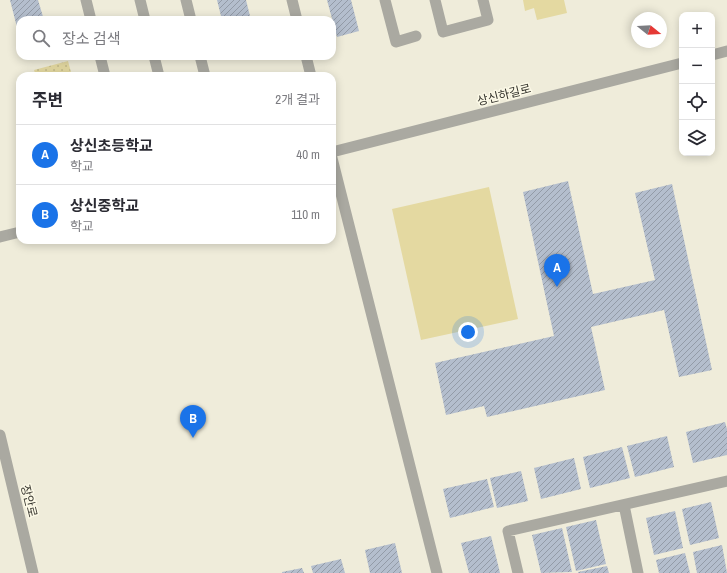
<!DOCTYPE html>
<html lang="ko">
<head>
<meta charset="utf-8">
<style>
  body { margin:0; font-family:"Archivo Narrow","Noto Sans KR",sans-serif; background:#f2f2f3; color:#2b2b33 }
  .controls { position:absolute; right:12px; top:12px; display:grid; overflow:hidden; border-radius:8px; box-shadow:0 2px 10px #0003 }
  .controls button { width:36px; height:36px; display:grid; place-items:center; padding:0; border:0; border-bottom:1px solid #e1e1e2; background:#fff; color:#2b2b33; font:20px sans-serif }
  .compass { position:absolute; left:631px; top:12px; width:36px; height:36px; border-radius:50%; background:#fff; box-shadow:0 2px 10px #0003; rotate:108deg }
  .you { position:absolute; left:468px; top:332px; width:14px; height:14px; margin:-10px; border:3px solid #fff; border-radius:50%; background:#1a73e8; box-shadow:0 0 0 6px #1a73e833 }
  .badge { display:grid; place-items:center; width:26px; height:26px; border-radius:50%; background:#1a73e8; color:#fff; font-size:13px; font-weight:700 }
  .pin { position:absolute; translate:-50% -33px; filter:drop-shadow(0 1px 2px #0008) }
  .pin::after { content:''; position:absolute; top:21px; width:14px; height:12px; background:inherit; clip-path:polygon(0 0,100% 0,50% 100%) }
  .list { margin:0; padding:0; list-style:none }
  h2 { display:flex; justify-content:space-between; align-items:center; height:52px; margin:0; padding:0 16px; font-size:17px }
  h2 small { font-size:13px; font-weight:400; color:#7c7c81 }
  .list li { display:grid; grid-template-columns:26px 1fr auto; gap:12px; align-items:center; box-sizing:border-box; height:60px; padding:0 16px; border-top:1px solid #e1e1e2 }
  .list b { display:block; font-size:15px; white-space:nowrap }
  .list p { margin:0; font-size:13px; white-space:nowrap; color:#7c7c81 }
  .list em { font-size:13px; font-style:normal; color:#7c7c81 }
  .icon { flex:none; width:22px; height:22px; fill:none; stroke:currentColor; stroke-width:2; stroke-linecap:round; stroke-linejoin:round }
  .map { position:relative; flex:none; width:727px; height:573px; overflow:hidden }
  .search { position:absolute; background:#fff; box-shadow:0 2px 10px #0003; left:16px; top:16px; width:320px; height:44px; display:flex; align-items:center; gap:10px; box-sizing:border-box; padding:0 14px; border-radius:12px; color:#7c7c81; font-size:15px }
  .panel { position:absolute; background:#fff; box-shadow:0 2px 10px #0003; left:16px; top:72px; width:320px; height:172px; border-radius:12px }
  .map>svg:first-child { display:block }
  .park { fill:url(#park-dots) }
  .pitch { fill:#e4d9a1 }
  .building { fill:url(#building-hatch) }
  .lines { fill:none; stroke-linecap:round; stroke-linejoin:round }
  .minor { stroke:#aaa9a1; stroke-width:11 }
  .tertiary { stroke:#aaa9a1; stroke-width:11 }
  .labels { text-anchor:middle; stroke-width:3; stroke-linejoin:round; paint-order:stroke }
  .street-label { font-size:12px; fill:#33322b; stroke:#fcf9e7 }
</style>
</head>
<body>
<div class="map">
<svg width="727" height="573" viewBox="0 0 727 573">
  <defs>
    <pattern id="park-dots" width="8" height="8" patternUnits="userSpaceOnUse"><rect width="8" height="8" fill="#e4d9a1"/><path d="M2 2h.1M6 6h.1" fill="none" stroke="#c4bb8b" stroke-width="1.8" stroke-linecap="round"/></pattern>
    <pattern id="building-hatch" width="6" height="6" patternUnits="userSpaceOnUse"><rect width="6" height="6" fill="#b4becd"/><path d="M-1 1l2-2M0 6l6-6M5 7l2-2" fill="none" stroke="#939ba7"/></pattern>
  </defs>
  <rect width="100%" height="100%" fill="#efecda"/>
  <!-- park -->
  <path class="park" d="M 68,61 L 72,76 L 36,76 L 34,70 Z"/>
  <!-- pitch -->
  <path class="pitch" d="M 523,0 L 564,0 L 567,13 L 537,20 L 534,8 L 525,11 Z
    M 489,187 L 518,319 L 421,340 L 392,209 Z"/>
  <!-- building -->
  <path class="building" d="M 10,0 L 38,0 L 44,20 L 20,20 L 19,35 Z
    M 217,0 L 246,0 L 251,20 L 222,20 Z
    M 327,0 L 351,0 L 359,31 L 337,37 Z
    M 568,181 L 593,294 L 655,280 L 635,193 L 672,184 L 712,370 L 679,377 L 664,310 L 591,327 L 605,390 L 487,417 L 484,406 L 446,415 L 435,363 L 554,336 L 523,192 Z
    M 725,422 L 727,429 L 727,455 L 693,463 L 686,432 Z
    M 667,436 L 674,467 L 635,477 L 627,446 Z
    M 622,447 L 630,478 L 590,488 L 583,457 Z
    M 574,458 L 581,489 L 541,499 L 534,468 Z
    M 521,471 L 528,501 L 497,508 L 490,478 Z
    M 487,479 L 494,507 L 450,518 L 443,489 Z
    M 711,502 L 719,538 L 690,545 L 682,509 Z
    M 675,511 L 683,548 L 654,555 L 646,518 Z
    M 596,520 L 606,564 L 576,571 L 566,527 Z
    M 562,528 L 572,572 L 541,573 L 532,535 Z
    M 491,536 L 500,573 L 469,573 L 461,543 Z
    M 395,543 L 402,573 L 370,573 L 365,550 Z
    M 722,545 L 727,573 L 697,573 L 693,552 Z
    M 685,553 L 690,573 L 659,573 L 656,560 Z
    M 341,559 L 345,573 L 313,573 L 311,566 Z
    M 607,566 L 609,573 L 578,573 L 578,572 Z
    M 302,568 L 304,573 L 282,573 L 282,572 Z"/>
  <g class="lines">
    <!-- minor -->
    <path class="minor" d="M 86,0 L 91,20
      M 140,0 L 145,20
      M 186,0 L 191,20
      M 292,0 L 297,20
      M 385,0 L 396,42 L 416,36
      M 435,0 L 443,32 L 488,20 L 483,0
      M 100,56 L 105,76
      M 154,56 L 159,76
      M 200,56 L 205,76
      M 306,56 L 311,76
      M 332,158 L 437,573
      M 624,505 L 638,573
      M 518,573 L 508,531 L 727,481"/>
    <!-- tertiary -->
    <path class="tertiary" d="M 712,55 L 727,51
      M 332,152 L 682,63
      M 0,237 L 20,232
      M 0,435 L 33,573"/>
  </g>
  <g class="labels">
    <!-- street labels -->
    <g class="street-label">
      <text transform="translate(504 95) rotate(-14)" y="4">상신하길로</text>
      <text transform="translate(29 501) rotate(76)" y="4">장안로</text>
    </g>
  </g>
</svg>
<div class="controls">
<button>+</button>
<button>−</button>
<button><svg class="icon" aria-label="locate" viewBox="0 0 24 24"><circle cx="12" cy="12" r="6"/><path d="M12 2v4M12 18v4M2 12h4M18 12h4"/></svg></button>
<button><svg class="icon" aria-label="layers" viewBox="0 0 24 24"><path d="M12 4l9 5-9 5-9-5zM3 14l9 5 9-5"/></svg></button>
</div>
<svg class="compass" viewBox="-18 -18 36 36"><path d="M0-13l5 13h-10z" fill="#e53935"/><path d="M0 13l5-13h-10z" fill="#7c7c81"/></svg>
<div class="you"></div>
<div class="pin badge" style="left:557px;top:287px">A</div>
<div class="pin badge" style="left:193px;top:438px">B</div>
<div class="search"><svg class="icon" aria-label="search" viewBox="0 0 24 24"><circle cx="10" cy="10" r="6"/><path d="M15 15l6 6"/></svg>장소 검색</div>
<section class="panel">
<h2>주변<small>2개 결과</small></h2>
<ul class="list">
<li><span class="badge">A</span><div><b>상신초등학교</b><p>학교</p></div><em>40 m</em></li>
<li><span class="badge">B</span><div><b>상신중학교</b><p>학교</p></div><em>110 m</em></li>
</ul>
</section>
</div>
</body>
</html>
